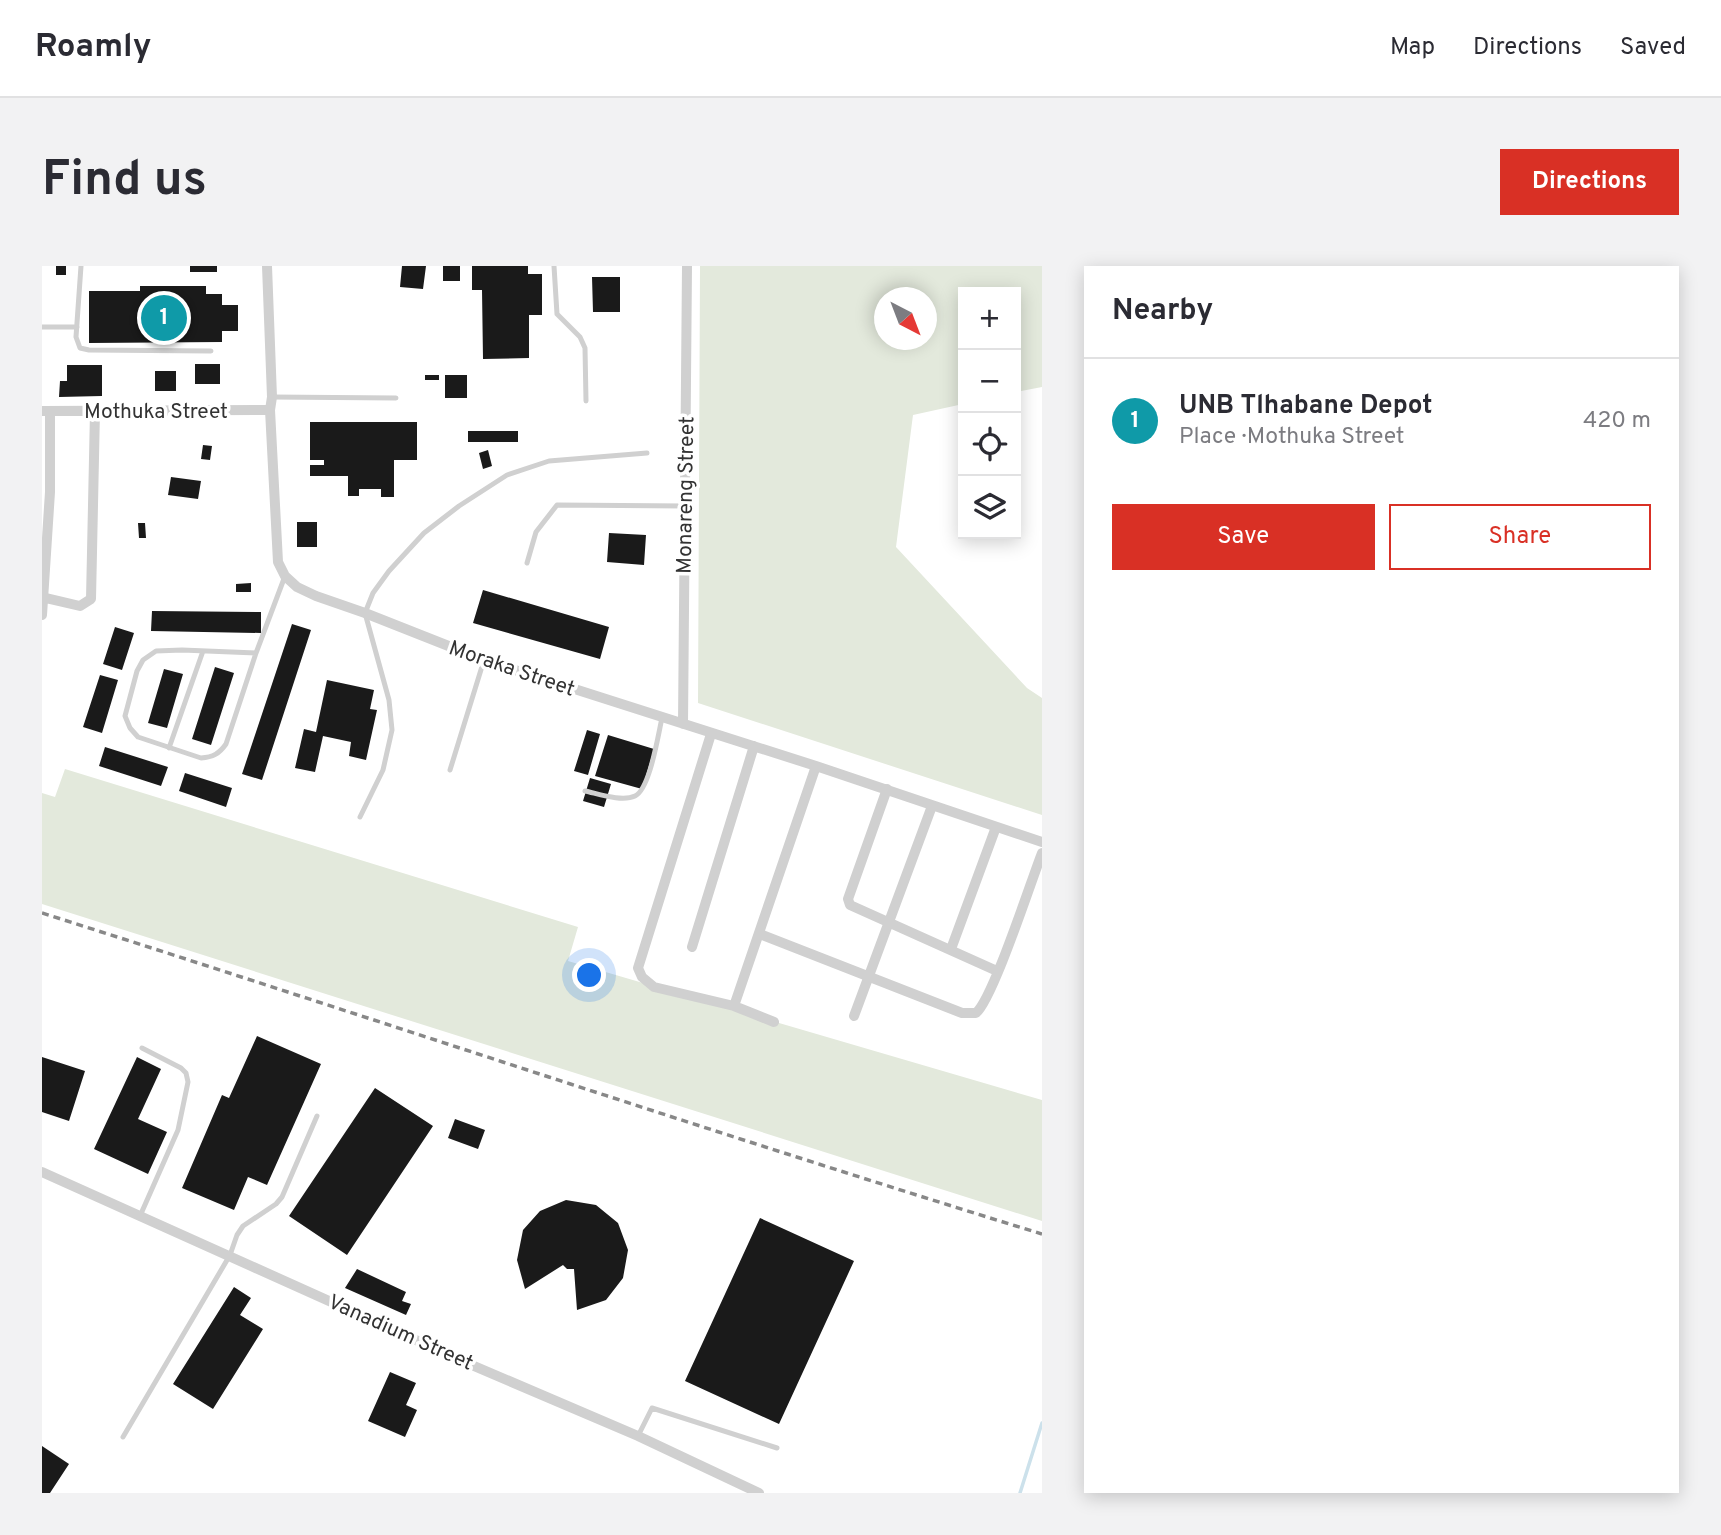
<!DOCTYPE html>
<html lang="en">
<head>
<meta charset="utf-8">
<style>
  body { margin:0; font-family:Overpass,sans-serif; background:#f2f2f3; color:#2b2b33 }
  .controls { position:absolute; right:21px; top:21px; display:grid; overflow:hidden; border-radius:0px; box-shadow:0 4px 18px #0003 }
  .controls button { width:63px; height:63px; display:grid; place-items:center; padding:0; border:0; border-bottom:2px solid #e1e1e2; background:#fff; color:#2b2b33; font:35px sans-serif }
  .compass { position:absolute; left:832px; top:21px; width:63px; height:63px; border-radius:50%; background:#fff; box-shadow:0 4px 18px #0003; rotate:138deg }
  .you { position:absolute; left:548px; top:710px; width:24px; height:24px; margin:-18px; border:5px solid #fff; border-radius:50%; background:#1a73e8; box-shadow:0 0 0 10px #1a73e833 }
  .badge { display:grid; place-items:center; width:46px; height:46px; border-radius:50%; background:#d93025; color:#fff; font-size:23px; font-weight:700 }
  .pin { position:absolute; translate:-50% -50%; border:4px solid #fff; box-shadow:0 2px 7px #0006 }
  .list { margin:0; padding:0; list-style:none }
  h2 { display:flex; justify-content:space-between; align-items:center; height:91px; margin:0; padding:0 28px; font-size:30px }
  h2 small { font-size:23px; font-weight:400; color:#7c7c81 }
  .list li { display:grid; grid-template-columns:46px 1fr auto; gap:21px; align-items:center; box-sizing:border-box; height:126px; padding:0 28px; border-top:2px solid #e1e1e2 }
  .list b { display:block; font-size:26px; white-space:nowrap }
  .list p { margin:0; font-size:23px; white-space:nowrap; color:#7c7c81 }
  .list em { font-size:23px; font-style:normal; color:#7c7c81 }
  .actions { display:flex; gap:14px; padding:21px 28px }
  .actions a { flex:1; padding:16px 0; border:2px solid #d93025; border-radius:0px; text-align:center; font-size:24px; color:#d93025 }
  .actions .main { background:#d93025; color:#fff }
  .icon { flex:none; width:38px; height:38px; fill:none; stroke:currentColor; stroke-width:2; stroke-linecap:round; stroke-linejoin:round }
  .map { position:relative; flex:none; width:1000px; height:1227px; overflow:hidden; border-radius:0px }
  header { display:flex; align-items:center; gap:42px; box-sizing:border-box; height:98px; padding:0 35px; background:#fff; border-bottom:2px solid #e1e1e2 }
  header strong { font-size:33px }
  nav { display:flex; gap:38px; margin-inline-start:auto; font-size:24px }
  .intro { display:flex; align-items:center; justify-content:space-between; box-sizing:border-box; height:168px; padding:0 42px }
  h1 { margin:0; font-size:49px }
  .button { padding:18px 32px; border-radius:0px; background:#d93025; color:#fff; font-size:24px; font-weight:700 }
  main { display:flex; gap:42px; padding:0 42px }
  aside { flex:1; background:#fff; border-radius:0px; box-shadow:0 4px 18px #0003 }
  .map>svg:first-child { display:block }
  .green { fill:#e3e9dc; fill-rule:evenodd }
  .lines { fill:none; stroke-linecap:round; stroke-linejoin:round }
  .stream { stroke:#cce1eb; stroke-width:3.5 }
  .building { fill:#1a1a1a }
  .lane { stroke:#d0d0d0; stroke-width:5 }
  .street { stroke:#d0d0d0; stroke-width:10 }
  .rail { stroke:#888; stroke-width:3.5; stroke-dasharray:7 5; stroke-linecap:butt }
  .labels { text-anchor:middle; stroke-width:7; stroke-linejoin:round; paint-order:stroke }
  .street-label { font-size:21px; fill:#333; stroke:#fff }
</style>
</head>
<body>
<header>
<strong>Roamly</strong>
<nav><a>Map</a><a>Directions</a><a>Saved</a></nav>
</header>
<div class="intro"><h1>Find us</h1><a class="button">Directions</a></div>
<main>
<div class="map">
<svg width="1000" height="1227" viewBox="0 0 1000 1227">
  <rect width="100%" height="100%" fill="#fff"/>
  <!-- green -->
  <path class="green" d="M 658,0 L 1000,0 L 1000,121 L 974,126 L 974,26 L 921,26 L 921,138 L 871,149 L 854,281 L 985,422 L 1000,432 L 1000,549 L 656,437 ZM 842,32 L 884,32 L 884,74 L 842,74 Z
    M 23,503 L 536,661 L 526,695 L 1000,834 L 1000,955 L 0,638 L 0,527 L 13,531 Z"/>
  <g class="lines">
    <!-- stream -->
    <path class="stream" d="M 978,1227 L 1000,1157"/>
  </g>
  <!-- building -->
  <path class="building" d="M 14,0 L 24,0 L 24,9 L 14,9 Z
    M 148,0 L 175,0 L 175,6 L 148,6 Z
    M 360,0 L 384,0 L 381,23 L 358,21 Z
    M 401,0 L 418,0 L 418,15 L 401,15 Z
    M 430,0 L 486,0 L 486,8 L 500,8 L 500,49 L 487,49 L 487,92 L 441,93 L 440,24 L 430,24 Z
    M 550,11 L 578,11 L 578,46 L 551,46 Z
    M 98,20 L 164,20 L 164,28 L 180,28 L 180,39 L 196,39 L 196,65 L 180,65 L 180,76 L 47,77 L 47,25 L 98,25 Z
    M 153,98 L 178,98 L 178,118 L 153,118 Z
    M 25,99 L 60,99 L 60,130 L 17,131 L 18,115 L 25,115 Z
    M 113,105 L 134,105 L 134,125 L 113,125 Z
    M 383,109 L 397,109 L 397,114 L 383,114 Z
    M 403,109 L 425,109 L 425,132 L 403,132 Z
    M 268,156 L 375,156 L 375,194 L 352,194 L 352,231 L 339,231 L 339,223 L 317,223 L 317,230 L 306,230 L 306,210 L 268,210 L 268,199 L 282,199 L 282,194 L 268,194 Z
    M 426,165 L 476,165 L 476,176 L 426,176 Z
    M 161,179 L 170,180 L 168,194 L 159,193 Z
    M 446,184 L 450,200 L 441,203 L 437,187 Z
    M 129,211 L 159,215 L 156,233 L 126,229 Z
    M 255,256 L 275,256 L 275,281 L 255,281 Z
    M 96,257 L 103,257 L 104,272 L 97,272 Z
    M 567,267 L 604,269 L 602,299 L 565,296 Z
    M 209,317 L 209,326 L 194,326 L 194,318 Z
    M 441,324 L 567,361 L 558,393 L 431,357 Z
    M 110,345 L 219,346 L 219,367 L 109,365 Z
    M 250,358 L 269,364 L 220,514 L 200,508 Z
    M 73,361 L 92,367 L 80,404 L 61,398 Z
    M 173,401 L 192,407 L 169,479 L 150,473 Z
    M 122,403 L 141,408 L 125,462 L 106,457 Z
    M 58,409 L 76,414 L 60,467 L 41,461 Z
    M 285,414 L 332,424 L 328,443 L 335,444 L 324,494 L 307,490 L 309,476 L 281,470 L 273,506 L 253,502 L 262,463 L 274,466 Z
    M 545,464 L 558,468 L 546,509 L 532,505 Z
    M 566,469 L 612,483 L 600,523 L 553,510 Z
    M 63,481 L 126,501 L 119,520 L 57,500 Z
    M 143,507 L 190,522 L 184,541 L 137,525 Z
    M 548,512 L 569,518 L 562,541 L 541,535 Z
    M 215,770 L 279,798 L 225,919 L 206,911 L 192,944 L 140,922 L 180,829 L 187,832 Z
    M 0,791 L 43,805 L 27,855 L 0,846 Z
    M 95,791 L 119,803 L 96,853 L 125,866 L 106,908 L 52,883 Z
    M 333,822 L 391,860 L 305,989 L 247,950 Z
    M 413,853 L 443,864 L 436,883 L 406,872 Z
    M 524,934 L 554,939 L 576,957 L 586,984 L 581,1012 L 564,1034 L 535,1044 L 532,1003 L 525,1003 L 521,999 L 483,1023 L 475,994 L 481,964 L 498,945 Z
    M 718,952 L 812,995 L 737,1158 L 643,1115 Z
    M 315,1003 L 364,1026 L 360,1035 L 369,1038 L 364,1049 L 303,1022 Z
    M 192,1021 L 209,1032 L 198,1049 L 221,1063 L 171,1143 L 131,1118 Z
    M 348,1106 L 374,1117 L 364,1139 L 375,1144 L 363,1171 L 326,1155 Z
    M 0,1180 L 27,1198 L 8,1227 L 0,1227 Z"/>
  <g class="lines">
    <!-- lane -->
    <path class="lane" d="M 39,0 L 34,71 L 38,82 L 47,84 L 169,85
      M 512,0 L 515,48 L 538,71 L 543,82 L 544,135
      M 0,61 L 35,61
      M 230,131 L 354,132
      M 485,297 L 494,266 L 515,239 L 643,240
      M 140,384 L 214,387 L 184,478 C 177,488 171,491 159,492 L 96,471 L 88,462 L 83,450 L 95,405 L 101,394 L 114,385 Z
      M 214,387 L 243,310
      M 127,482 L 161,385
      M 408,504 L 442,394
      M 543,525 C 557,528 580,536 593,530 C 608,523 616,469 620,452
      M 318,551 L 341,504 L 350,464 L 347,434 L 323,347 L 331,327 L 347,305 L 382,267 L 417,240 L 465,209 L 507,195 L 605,187
      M 98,950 L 136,864 L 146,816 L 144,807 L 139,802 L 100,782
      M 596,1170 L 610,1142 L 735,1182
      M 81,1171 L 188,989 L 195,969 L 201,960 L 234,938 L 240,931 L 275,850"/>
    <!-- street -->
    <path class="street" d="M 225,0 L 230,131 L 228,144 L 236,296 L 243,310 L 255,321 L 274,330 L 323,347 L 442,394 L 774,500 L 1000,576
      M 0,145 L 228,144
      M 0,331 L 38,340 L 49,333 L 53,145
      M 0,349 L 8,226 L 8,145
      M 641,458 L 645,0
      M 669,468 L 596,702 L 600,711 L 612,721 L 692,740 L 732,756
      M 845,523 L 806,633 L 808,639 L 955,705
      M 718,668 L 920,747 L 934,747 C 951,733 989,615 1000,587
      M 650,681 L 712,480
      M 909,683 L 954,561
      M 692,740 L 774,500
      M 812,750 L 890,540
      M 0,906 L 425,1097 L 596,1170 L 717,1227"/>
    <!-- rail -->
    <path class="rail" d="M 0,647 C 334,753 665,865 1000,968"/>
  </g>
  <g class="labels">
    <!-- street labels -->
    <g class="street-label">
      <text x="114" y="152">Mothuka Street</text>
      <text transform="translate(643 229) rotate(-89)" y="7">Monareng Street</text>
      <text transform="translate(470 402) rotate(19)" y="7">Moraka Street</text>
      <text transform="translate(359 1066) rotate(24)" y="7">Vanadium Street</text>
    </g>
  </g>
</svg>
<div class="controls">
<button>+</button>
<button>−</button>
<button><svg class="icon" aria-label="locate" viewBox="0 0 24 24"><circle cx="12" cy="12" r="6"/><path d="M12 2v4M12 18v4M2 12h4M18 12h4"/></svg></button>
<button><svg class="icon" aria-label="layers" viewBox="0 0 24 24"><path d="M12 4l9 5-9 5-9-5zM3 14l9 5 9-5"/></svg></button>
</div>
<svg class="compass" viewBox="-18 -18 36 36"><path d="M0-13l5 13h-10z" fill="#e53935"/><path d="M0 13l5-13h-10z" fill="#7c7c81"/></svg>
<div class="you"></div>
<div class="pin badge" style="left:122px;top:52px;background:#0f9aa8">1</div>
</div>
<aside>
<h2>Nearby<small></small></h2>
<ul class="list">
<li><span class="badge" style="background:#0f9aa8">1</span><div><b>UNB Tlhabane Depot</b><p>Place · Mothuka Street</p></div><em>420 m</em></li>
</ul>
<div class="actions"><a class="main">Save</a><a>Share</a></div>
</aside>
</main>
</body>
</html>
